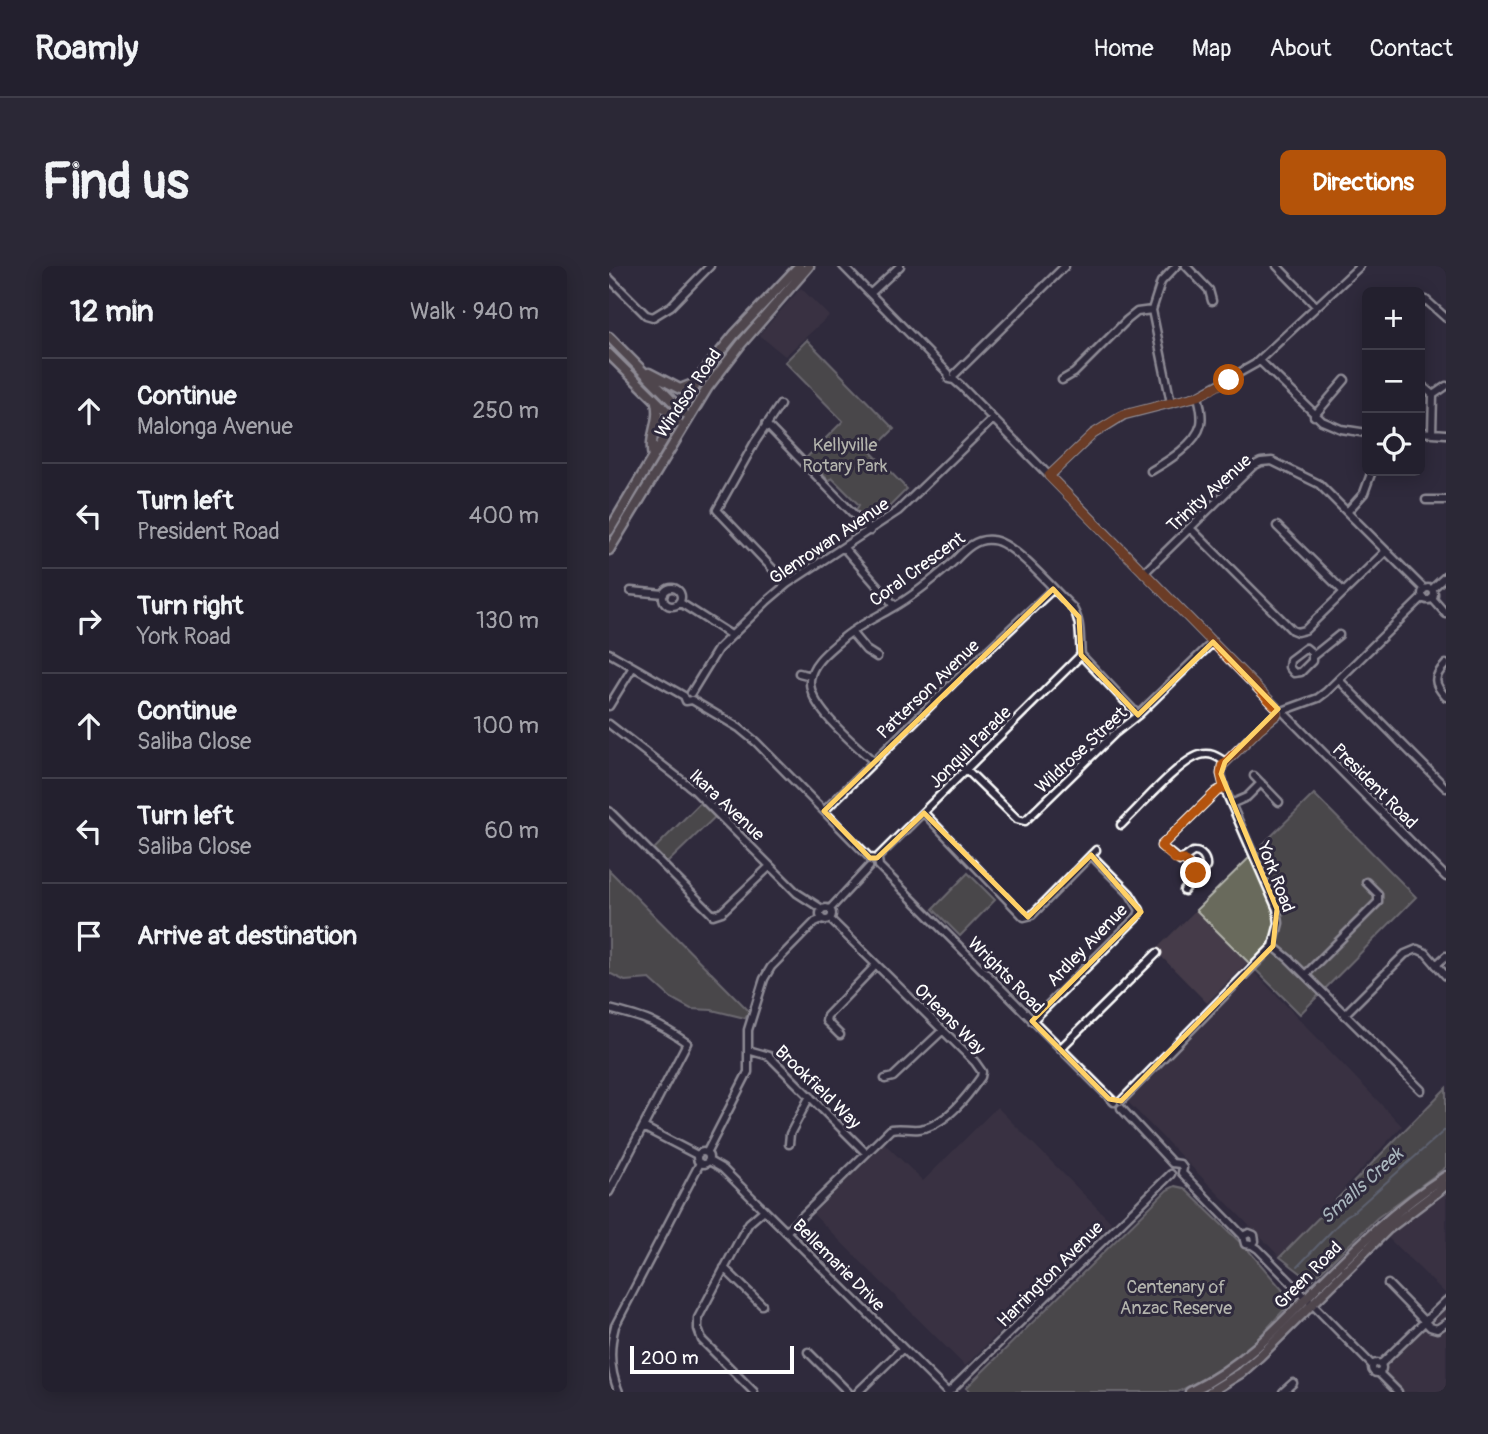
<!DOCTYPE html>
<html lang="en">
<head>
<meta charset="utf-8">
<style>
  body { margin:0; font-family:Pangolin,sans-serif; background:#2b2836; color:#f1f3f6 }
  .controls { position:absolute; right:21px; top:21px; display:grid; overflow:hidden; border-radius:10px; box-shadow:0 4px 18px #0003 }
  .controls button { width:63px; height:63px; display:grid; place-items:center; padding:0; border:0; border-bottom:2px solid #403e4a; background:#23202e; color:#f1f3f6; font:35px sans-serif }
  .scale { position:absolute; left:21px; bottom:18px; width:164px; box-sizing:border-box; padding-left:7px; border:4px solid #fff; border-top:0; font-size:19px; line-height:24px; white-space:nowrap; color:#fff; -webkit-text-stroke:5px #2f2a3d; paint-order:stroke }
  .stop { position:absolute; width:21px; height:21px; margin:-16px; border:5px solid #b45309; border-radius:50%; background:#fff }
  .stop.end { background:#b45309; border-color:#fff; box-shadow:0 2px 7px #0008 }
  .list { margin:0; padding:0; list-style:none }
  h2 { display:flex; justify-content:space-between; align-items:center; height:91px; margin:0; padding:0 28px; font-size:30px }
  h2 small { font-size:23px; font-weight:400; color:#a3a3aa }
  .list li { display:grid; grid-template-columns:46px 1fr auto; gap:21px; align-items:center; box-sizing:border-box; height:105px; padding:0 28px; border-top:2px solid #403e4a }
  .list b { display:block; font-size:26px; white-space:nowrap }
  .list p { margin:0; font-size:23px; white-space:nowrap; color:#a3a3aa }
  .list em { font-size:23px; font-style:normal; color:#a3a3aa }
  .icon { flex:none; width:38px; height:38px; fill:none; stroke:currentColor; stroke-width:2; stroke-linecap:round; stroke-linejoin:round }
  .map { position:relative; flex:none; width:837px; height:1126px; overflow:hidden; border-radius:10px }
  header { display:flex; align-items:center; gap:42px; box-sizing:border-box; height:98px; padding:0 35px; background:#23202e; border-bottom:2px solid #403e4a }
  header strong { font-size:33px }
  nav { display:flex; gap:38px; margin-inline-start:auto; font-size:24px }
  .intro { display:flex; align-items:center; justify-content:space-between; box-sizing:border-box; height:168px; padding:0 42px }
  h1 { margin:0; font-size:49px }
  .button { padding:18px 32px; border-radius:10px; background:#b45309; color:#fff; font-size:24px; font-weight:700 }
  main { display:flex; gap:42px; padding:0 42px }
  aside { flex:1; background:#23202e; border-radius:10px; box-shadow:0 4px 18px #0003 }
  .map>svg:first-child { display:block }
  .built { fill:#443b48 }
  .green { fill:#696b5c; stroke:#b4b5ae; stroke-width:2 }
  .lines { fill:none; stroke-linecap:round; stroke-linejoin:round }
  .stream { stroke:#96a5ae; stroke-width:2 }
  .minor-casing { stroke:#fff; stroke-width:11 }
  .major-casing { stroke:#fff; stroke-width:13 }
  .minor { stroke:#2f2a3d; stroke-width:6 }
  .major { stroke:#766964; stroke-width:8 }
  .route { stroke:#b45309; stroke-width:9 }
  .marked { fill:none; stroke:#ffd166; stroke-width:5; stroke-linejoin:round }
  .labels { text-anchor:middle; stroke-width:6; stroke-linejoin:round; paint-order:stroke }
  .street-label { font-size:18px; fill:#fff; stroke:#2f2a3d }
  .park-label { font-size:18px; fill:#b4b5ae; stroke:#2f2a3d }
  .water-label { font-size:19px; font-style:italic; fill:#a8b4bc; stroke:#2f2a3d }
</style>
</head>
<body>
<header>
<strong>Roamly</strong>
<nav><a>Home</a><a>Map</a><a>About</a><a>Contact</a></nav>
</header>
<div class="intro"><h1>Find us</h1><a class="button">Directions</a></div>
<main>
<aside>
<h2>12 min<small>Walk · 940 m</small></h2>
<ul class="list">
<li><svg class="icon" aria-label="ahead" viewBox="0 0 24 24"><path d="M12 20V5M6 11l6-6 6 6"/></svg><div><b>Continue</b><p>Malonga Avenue</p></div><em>250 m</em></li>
<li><svg class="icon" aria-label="left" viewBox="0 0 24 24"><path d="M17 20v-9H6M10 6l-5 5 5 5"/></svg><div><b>Turn left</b><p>President Road</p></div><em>400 m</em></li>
<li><svg class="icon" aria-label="right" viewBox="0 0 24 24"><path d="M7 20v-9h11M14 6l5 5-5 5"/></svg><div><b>Turn right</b><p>York Road</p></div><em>130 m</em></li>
<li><svg class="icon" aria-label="ahead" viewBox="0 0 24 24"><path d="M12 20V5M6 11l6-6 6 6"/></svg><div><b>Continue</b><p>Saliba Close</p></div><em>100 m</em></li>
<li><svg class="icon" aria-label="left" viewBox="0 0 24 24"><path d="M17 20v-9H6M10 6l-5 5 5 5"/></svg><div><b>Turn left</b><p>Saliba Close</p></div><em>60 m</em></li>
<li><svg class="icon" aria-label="arrive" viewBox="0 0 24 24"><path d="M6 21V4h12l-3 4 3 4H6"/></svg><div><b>Arrive at destination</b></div></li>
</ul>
</aside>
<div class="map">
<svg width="837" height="1126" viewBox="0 0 837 1126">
  <rect width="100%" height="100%" fill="#2f2a3d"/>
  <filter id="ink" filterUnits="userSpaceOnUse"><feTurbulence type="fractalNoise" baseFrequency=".0143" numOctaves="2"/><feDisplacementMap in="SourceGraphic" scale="14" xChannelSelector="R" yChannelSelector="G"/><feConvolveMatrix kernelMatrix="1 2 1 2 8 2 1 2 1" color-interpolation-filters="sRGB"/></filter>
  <g filter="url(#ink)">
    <!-- built -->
    <path class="built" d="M 192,22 L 220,50 L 176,90 L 150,69 Z
      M 587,644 L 639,696 L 598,737 L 546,684 Z
      M 645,706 L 793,860 L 671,991 L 518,835 Z
      M 388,841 L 502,956 L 356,1100 L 204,948 L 275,877 L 314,915 Z
      M 837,919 L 837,1028 L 775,968 Z
      M 837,1035 L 837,1126 L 790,1126 L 767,1103 Z"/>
    <!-- green -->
    <path class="green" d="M 198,74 L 285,163 L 262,186 L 298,223 L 263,258 L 258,256 L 247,244 L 250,239 L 223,212 L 220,215 L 198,191 L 234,155 L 176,96 Z
      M 705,528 L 807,631 L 691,748 L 587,644 Z
      M 93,535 L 107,550 L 57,598 L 44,584 Z
      M 0,604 L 140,745 L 136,752 L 103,744 L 82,743 L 62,732 L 41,713 L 16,715 L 0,707 Z
      M 359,607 L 386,634 L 351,670 L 324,643 Z
      M 837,822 L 837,901 L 768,952 L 702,1015 L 671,991 Z
      M 566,920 L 575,922 L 640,985 L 683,1035 L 644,1078 L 612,1103 L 569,1126 L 362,1126 L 357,1122 L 558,924 Z"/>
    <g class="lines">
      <!-- stream -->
      <path class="stream" d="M 689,1000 L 737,950 L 745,945 L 837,863"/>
      <defs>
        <path id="minor" d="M 234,0 L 339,107 L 340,113 L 345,114 L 352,120 L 669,443
          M 577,0 L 600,24 L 603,35
          M 668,0 L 707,40
          M 0,12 L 37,49 L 44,51 L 62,40 L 101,0
          M 262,27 L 291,0
          M 811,36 L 817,34 L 837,52
          M 650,94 L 713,155 L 732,163 L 758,167
          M 346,108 L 456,0
          M 453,114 L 465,107 L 518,54 L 528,46 L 543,44
          M 811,118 L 824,129 L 823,167
          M 824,129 L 837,120
          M 562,137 L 543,44 L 552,16 L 567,0
          M 171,139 L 146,176 L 108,244 L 178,318
          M 705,150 L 736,114
          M 157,158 L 261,265
          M 811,166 L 837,168
          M 542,205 C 559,195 587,178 592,158 C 594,148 591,139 589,130
          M 440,210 L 484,168 L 515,149 L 589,130 L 646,98 L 751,0
          M 817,234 L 837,234
          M 739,245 L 755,227 L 763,205
          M 668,260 L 735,326
          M 581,262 L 683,364 L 688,366 L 696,364 L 777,285
          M 235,282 L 286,340
          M 535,307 L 644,200 L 652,196 L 663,195 L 710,218 L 815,323
          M813 328a6 6 0 1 1 12 0a6 6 0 1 1-12 0Z
          M54 331a9 9 0 1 1 18 0a9 9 0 1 1-18 0Z
          M 823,323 L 837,310
          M 22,325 L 55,328
          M 823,332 L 837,348
          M 70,336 L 122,369
          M 242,366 L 257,384 L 268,391
          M 697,382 L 703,387 L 703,395 L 692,406 L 685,407 L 680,401 L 681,394 Z
          M 0,387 L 75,430 L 77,435 L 83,434 L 130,462 L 147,476 L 261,592
          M 704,390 L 730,369
          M 837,398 C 824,411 824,417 837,431
          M 190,407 L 202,410
          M 730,414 L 837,522
          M 82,427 L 109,383 L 158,335 L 178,318 L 289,245 L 384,153
          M 0,440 L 24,401
          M 676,444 L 709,432 L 717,426 L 814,331
          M 676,448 L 837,611
          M 0,458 L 84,523 L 188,627 L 213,643
          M 265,496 C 246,478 199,441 201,414 C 203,396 221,384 233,373 C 248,360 266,352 283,342 C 304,330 325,313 343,297 C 354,286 365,272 383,274 C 404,275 446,325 463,341 C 473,356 470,371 472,389 L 529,449
          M 358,504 L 408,553 L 416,555 L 505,468 L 529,449 L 604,376
          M 645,510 L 670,536
          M 622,538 L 638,531 L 652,517
          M 0,545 L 104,649 L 113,646 L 161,600
          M 215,545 L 344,417 L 444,323
          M 315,547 L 415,651 L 423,649 L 487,584
          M 512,559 C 530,542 570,495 591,489 C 601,486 608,490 616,496
          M 261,592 L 269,593 L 270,600 L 277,607 L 505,836
          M 268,592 L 472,389
          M 575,594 L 587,607 L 597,601 C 598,593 592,585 584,586 L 571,595 L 552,580 L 607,526 L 615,521
          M 575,625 L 589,607
          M211 648a6 6 0 1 1 12 0a6 6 0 1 1-12 0Z
          M 221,643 L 260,601
          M 664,680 L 680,693 L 812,824
          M 827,699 L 837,690
          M 696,709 L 769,636 L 769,628 L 757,616
          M 0,743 C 36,752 48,756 78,777 L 0,926
          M 735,749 L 796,688 L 808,683 L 817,687 L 837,710
          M 423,755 L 529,650 L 531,644 L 521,628 L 482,589
          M 231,769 L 217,755 L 218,750 L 267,699
          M 451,783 L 548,687
          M 139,784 L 160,790 L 256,886
          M 276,813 L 284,811 L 334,764
          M 512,835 L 664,680 L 670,657 L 668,643 L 616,524 L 612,508 L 613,500 L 650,463 L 669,448
          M 512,842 L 563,897
          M 34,861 L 88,889
          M 180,878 L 181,868 L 201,830
          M88 892a6 6 0 1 1 12 0a6 6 0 1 1-12 0Z
          M 98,886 L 139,806 L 139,764 L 155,713 L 162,701 L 206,656 L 213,653
          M 100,895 L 114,903 L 338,1126
          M 563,897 L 571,898 L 574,902 L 573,907
          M 573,907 L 634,970 L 636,978 L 643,979 L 649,983 L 763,1099
          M 177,966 L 282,863 C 292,861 300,864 310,863 C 336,860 358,831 372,811 L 373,806 L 366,796 L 221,653
          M 634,970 L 640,967 L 645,969 L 646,975 L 643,979
          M 115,1002 L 153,1039
          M 779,1018 L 821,1061 L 828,1063 L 837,1057
          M 199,1086 L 239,1126
          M763 1102a5 5 0 1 1 10 0a5 5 0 1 1-10 0Z
          M 771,1099 L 837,1035
          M 770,1107 L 789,1126
          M 10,1126 C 0,1104 0,1083 6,1060 L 91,897
          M 145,1126 L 93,1074 L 89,1063 L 89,1052 L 133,969 L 140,957 L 155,944
          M 249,1126 L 293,1083
          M 340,1126 L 562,908
          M 674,1126 L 684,1117"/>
        <path id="major" d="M 0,71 L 75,147
          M 0,88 L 69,156
          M 40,107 L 71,123 L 84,118
          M 44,191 C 39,170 52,157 47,136
          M 0,265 L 94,107 L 125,69 L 190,0
          M 0,284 L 99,121 L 132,78 L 200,0
          M 581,1126 C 631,1102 667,1064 704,1025 C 746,983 787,942 837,910
          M 601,1126 L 632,1107 L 651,1090 L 779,963 L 837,919"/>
      </defs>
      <!-- minor casing -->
      <use href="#minor" class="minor-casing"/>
      <!-- major casing -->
      <use href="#major" class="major-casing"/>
      <!-- minor -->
      <use href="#minor" class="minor"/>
      <!-- major -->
      <use href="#major" class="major"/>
    </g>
  </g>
  <g class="lines" filter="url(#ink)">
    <!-- route -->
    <path class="route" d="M 587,607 L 575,594 L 567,594 L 552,580 L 607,526 L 615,522 L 612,508 L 613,500 L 650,463 L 668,448 L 669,443 L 440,210 L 484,168 L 514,149 L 589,130 L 620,114"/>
  </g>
  <!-- marked area -->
  <path d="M0 0H837V1126H0ZM 444,323 L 470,351 L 472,389 L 529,449 L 604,376 L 669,443 L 616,496 L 612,508 L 668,643 L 664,680 L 512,835 L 500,833 L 423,755 L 532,646 L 482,589 L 419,651 L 315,547 L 268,592 L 261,592 L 215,545 Z" fill="#2f2a3d" fill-opacity=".55" fill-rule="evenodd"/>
  <path class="marked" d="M 444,323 L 470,351 L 472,389 L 529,449 L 604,376 L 669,443 L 616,496 L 612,508 L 668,643 L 664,680 L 512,835 L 500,833 L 423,755 L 532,646 L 482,589 L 419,651 L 315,547 L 268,592 L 261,592 L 215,545 Z"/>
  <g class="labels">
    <!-- street labels -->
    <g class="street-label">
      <text transform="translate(79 127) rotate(-56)" y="6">Windsor Road</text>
      <text transform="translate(600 227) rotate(-42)" y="6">Trinity Avenue</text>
      <text transform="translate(220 275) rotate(-34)" y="6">Glenrowan Avenue</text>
      <text transform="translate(308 303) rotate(-36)" y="6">Coral Crescent</text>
      <text transform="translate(319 423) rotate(-44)" y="6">Patterson Avenue</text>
      <text transform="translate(361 481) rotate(-45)" y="6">Jonquil Parade</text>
      <text transform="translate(472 484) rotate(-43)" y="6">Wildrose Street</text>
      <text transform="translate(766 520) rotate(45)" y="6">President Road</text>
      <text transform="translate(118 539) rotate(43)" y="6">Ikara Avenue</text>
      <text transform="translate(667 611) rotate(69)" y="6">York Road</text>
      <text transform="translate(478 679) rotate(-46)" y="6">Ardley Avenue</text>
      <text transform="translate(397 709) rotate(45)" y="6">Wrights Road</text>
      <text transform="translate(341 753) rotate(45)" y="6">Orleans Way</text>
      <text transform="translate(209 821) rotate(44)" y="6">Brookfield Way</text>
      <text transform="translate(230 999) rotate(45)" y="6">Bellemarie Drive</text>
      <text transform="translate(441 1008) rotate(-45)" y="6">Harrington Avenue</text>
      <text transform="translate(699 1009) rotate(-45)" y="6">Green Road</text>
    </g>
    <!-- park labels -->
    <g class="park-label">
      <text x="236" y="185">Kellyville<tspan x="236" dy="21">Rotary Park</tspan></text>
      <text x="567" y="1027">Centenary of<tspan x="567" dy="21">Anzac Reserve</tspan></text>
    </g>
    <!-- water labels -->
    <g class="water-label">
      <text transform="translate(752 919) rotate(-42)" y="7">Smalls Creek</text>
    </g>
  </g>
</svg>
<div class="controls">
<button>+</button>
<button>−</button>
<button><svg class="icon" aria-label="locate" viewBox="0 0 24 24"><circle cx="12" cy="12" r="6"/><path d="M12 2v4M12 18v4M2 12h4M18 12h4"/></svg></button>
</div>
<div class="scale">200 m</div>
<div class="stop" style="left:620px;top:114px"></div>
<div class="stop end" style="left:587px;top:607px"></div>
</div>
</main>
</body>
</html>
